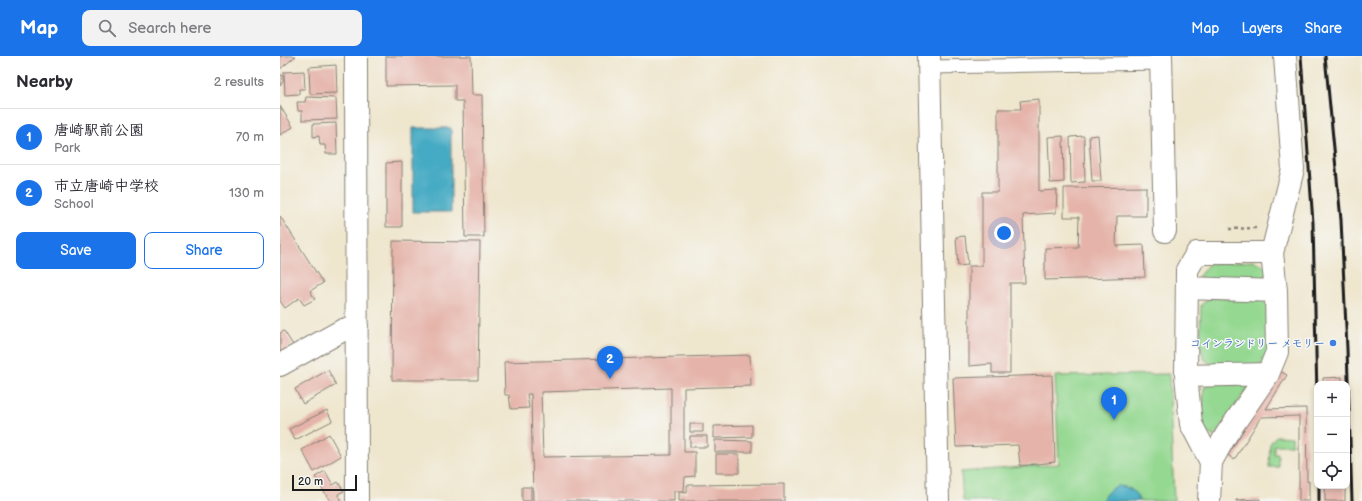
<!DOCTYPE html>
<html lang="en">
<head>
<meta charset="utf-8">
<style>
  body { margin:0; font-family:"Balsamiq Sans","Klee One",sans-serif; background:#f2f2f3; color:#2b2b33 }
  .controls { position:absolute; right:12px; bottom:12px; display:grid; overflow:hidden; border-radius:8px; box-shadow:0 2px 6px #0003 }
  .controls button { width:36px; height:36px; display:grid; place-items:center; padding:0; border:0; border-bottom:1px solid #e1e1e2; background:#fff; color:#2b2b33; font:20px sans-serif }
  .scale { position:absolute; left:12px; bottom:10px; width:65px; box-sizing:border-box; padding-left:4px; border:2px solid #1c1c1c; border-top:0; font-size:11px; line-height:14px; white-space:nowrap; color:#1c1c1c; -webkit-text-stroke:3px #f6f6f2; paint-order:stroke }
  .you { position:absolute; left:724px; top:177px; width:14px; height:14px; margin:-10px; border:3px solid #fff; border-radius:50%; background:#1a73e8; box-shadow:0 0 0 6px #1a73e833 }
  .badge { display:grid; place-items:center; width:26px; height:26px; border-radius:50%; background:#1a73e8; color:#fff; font-size:13px; font-weight:700 }
  .pin { position:absolute; translate:-50% -33px; filter:drop-shadow(0 1px 2px #0008) }
  .pin::after { content:''; position:absolute; top:21px; width:14px; height:12px; background:inherit; clip-path:polygon(0 0,100% 0,50% 100%) }
  .list { margin:0; padding:0; list-style:none }
  h2 { display:flex; justify-content:space-between; align-items:center; height:52px; margin:0; padding:0 16px; font-size:17px }
  h2 small { font-size:13px; font-weight:400; color:#7c7c81 }
  .list li { display:grid; grid-template-columns:26px 1fr auto; gap:12px; align-items:center; box-sizing:border-box; height:56px; padding:0 16px; border-top:1px solid #e1e1e2 }
  .list b { display:block; font-size:15px; white-space:nowrap }
  .list p { margin:0; font-size:13px; white-space:nowrap; color:#7c7c81 }
  .list em { font-size:13px; font-style:normal; color:#7c7c81 }
  .actions { display:flex; gap:8px; padding:12px 16px }
  .actions a { flex:1; padding:9px 0; border:1px solid #1a73e8; border-radius:8px; text-align:center; font-size:14px; color:#1a73e8 }
  .actions .main { background:#1a73e8; color:#fff }
  .icon { flex:none; width:22px; height:22px; fill:none; stroke:currentColor; stroke-width:2; stroke-linecap:round; stroke-linejoin:round }
  .map { position:relative; flex:none; width:1082px; height:445px; overflow:hidden }
  header { display:flex; align-items:center; gap:24px; box-sizing:border-box; height:56px; padding:0 20px; background:#1a73e8; color:#fff }
  header strong { font-size:19px }
  nav { display:flex; gap:22px; margin-inline-start:auto; font-size:14px }
  .search { width:280px; height:36px; background:#f2f2f3; display:flex; align-items:center; gap:10px; box-sizing:border-box; padding:0 14px; border-radius:8px; color:#7c7c81; font-size:15px }
  main { display:flex }
  aside { flex:1; background:#fff }
  .map>svg:first-child { display:block }
  .green { fill:#94d891; stroke:#587a56 }
  .water { fill:#44aac3; stroke:#306370 }
  .building { fill:#e5b3a9; fill-rule:evenodd }
  .lines { fill:none; stroke-linecap:round; stroke-linejoin:round }
  .lane-casing { stroke:#868175; stroke-width:15 }
  .street-casing { stroke:#868175; stroke-width:24 }
  .secondary-casing { stroke:#868175; stroke-width:24 }
  .path { stroke:#868175; stroke-width:2.5; stroke-dasharray:3 3; stroke-linecap:butt }
  .lane { stroke:#fff; stroke-width:13 }
  .street { stroke:#fff; stroke-width:22 }
  .secondary { stroke:#fff; stroke-width:22 }
  .rail { stroke:#1c1c1c; stroke-width:3 }
  .shop-dot { fill:#3f7fe0; stroke:#f6f6f2; stroke-width:1.5 }
  .labels { text-anchor:middle; stroke-width:3; stroke-linejoin:round; paint-order:stroke }
  .shop-label { font-size:11px; font-weight:bold; fill:#366cbe; stroke:#f6f6f2; text-anchor:end }
</style>
</head>
<body>
<header>
<strong>Map</strong>
<div class="search"><svg class="icon" aria-label="search" viewBox="0 0 24 24"><circle cx="10" cy="10" r="6"/><path d="M15 15l6 6"/></svg>Search here</div>
<nav><a>Map</a><a>Layers</a><a>Share</a></nav>
</header>
<main>
<aside>
<h2>Nearby<small>2 results</small></h2>
<ul class="list">
<li><span class="badge">1</span><div><b>唐崎駅前公園</b><p>Park</p></div><em>70 m</em></li>
<li><span class="badge">2</span><div><b>市立唐崎中学校</b><p>School</p></div><em>130 m</em></li>
</ul>
<div class="actions"><a class="main">Save</a><a>Share</a></div>
</aside>
<div class="map">
<svg width="1082" height="445" viewBox="0 0 1082 445">
  <rect width="100%" height="100%" fill="#f6f6f2"/>
  <filter id="ink" filterUnits="userSpaceOnUse"><feTurbulence type="fractalNoise" baseFrequency=".025" numOctaves="2"/><feDisplacementMap in="SourceGraphic" scale="8" xChannelSelector="R" yChannelSelector="G"/><feConvolveMatrix kernelMatrix="1 2 1 2 8 2 1 2 1" color-interpolation-filters="sRGB"/></filter>
  <filter id="wash" filterUnits="userSpaceOnUse"><feTurbulence type="fractalNoise" baseFrequency=".012" numOctaves="4" result="noise"/><feDisplacementMap in="SourceGraphic" scale="16" xChannelSelector="R" yChannelSelector="G"/><feGaussianBlur stdDeviation="0.9" result="paint"/><feColorMatrix in="noise" values="0 0 0 0 0 0 0 0 0 0 0 0 0 0 0 0 0 1.4 0 .05"/><feComposite in="paint" operator="in"/></filter>
  <g filter="url(#wash)">
    <rect width="100%" height="100%" fill="#efe6ce"/>
    <!-- green -->
    <path class="green" d="M 974,205 L 988,211 L 989,224 L 926,225 L 918,221 L 929,208 Z
      M 929,242 L 989,244 L 989,302 L 977,312 L 940,314 L 925,304 L 920,291 L 921,249 Z
      M 889,318 L 894,445 L 683,445 L 681,416 L 779,408 L 775,320 Z
      M 930,327 L 970,329 L 934,381 L 922,373 L 924,332 Z
      M 996,380 L 1012,381 L 1012,389 L 994,389 L 994,398 L 998,398 L 998,411 L 989,411 L 990,388 Z"/>
    <!-- water -->
    <path class="water" d="M 133,72 L 171,72 L 171,156 L 133,156 Z
      M 837,430 C 848,430 856,434 859,445 L 822,445 C 825,437 830,433 837,430 Z"/>
    <g id="blocks">
      <!-- building -->
      <path class="building" d="M 0,0 L 16,0 L 0,13 Z
        M 106,0 L 191,0 L 192,39 L 202,39 L 204,181 L 185,181 L 183,45 L 175,45 L 175,29 L 106,30 Z
        M 56,9 L 57,37 L 30,38 L 29,11 Z
        M 24,15 L 25,33 L 19,33 L 19,38 L 5,39 L 4,16 Z
        M 0,18 L 3,20 L 3,26 L 0,30 Z
        M 26,41 L 56,42 L 57,63 L 22,64 L 22,55 L 18,55 L 17,46 L 25,46 Z
        M 759,43 L 759,135 L 777,134 L 776,157 L 743,159 L 745,227 L 730,227 L 730,317 L 712,317 L 712,308 L 689,310 L 689,210 L 702,210 L 702,136 L 718,136 L 718,53 L 741,53 L 740,45 Z
        M 0,50 L 13,71 L 0,79 Z
        M 56,67 L 57,98 L 46,98 L 45,89 L 40,89 L 39,80 L 33,81 L 33,68 Z
        M 818,79 L 821,125 L 812,125 L 809,80 Z
        M 783,80 L 784,126 L 770,127 L 768,81 Z
        M 804,80 L 805,126 L 791,127 L 790,81 Z
        M 122,106 L 122,171 L 106,171 L 106,107 Z
        M 866,131 L 866,160 L 837,160 L 836,190 L 864,189 L 865,221 L 765,224 L 765,192 L 798,191 L 799,161 L 784,161 L 784,132 Z
        M 0,160 L 43,227 L 30,235 L 35,243 L 24,249 L 19,242 L 5,252 L 0,245 Z
        M 685,180 L 688,209 L 678,210 L 676,181 Z
        M 113,185 L 200,186 L 198,324 L 112,324 Z
        M 4,275 L 13,289 L 0,298 L 0,277 Z
        M 470,299 L 471,330 L 404,332 L 404,396 L 415,396 L 415,420 L 405,421 L 404,435 L 394,435 L 394,445 L 253,445 L 251,338 L 247,338 L 249,352 L 231,353 L 229,339 L 225,339 L 224,306 ZM 391,332 L 391,399 L 263,401 L 261,336 Z
        M 48,314 L 56,329 L 23,348 L 15,333 Z
        M 1000,315 L 1007,319 L 986,353 L 1026,352 L 1027,426 L 1029,425 L 1029,445 L 1019,445 L 1019,360 L 981,361 L 954,404 L 948,399 Z
        M 772,319 L 775,406 L 740,410 L 738,389 L 676,391 L 673,322 Z
        M 1062,321 L 1062,328 L 1043,328 L 1043,322 Z
        M 47,354 L 52,365 L 15,384 L 9,373 Z
        M 410,368 L 423,368 L 423,376 L 410,376 Z
        M 472,369 L 472,381 L 434,382 L 434,370 Z
        M 49,378 L 61,400 L 34,416 L 22,394 Z
        M 410,380 L 427,380 L 427,391 L 410,391 Z
        M 435,384 L 472,385 L 472,396 L 435,396 Z
        M 436,398 L 459,398 L 459,417 L 436,417 Z
        M 45,415 L 53,429 L 58,426 L 64,435 L 58,438 L 62,445 L 50,445 L 35,421 Z
        M 504,428 L 504,445 L 399,445 L 399,436 L 407,437 L 407,429 Z
        M 1045,430 L 1065,430 L 1065,445 L 1045,445 Z
        M 242,431 L 251,431 L 251,445 L 242,445 Z
        M 980,443 L 980,445 L 956,445 L 956,444 Z"/>
    </g>
  </g>
  <g filter="url(#ink)">
    <use href="#blocks" fill-opacity="0" stroke="#868175" stroke-width="1"/>
    <g class="lines">
      <defs>
        <path id="lane" d="M 650,11 L 881,7"/>
        <path id="street" d="M 76,0 L 77,445
          M 649,0 L 658,445
          M 881,0 L 885,175
          M 907,232 L 996,235
          M 0,309 L 63,274 L 77,270
          M 906,320 L 988,318
          M 931,406 L 946,379 L 988,318 L 997,296 L 996,235 L 992,197 L 1013,113 L 1005,0
          M 931,406 L 911,368 L 906,320 L 907,214 L 917,197 L 992,197"/>
        <path id="secondary" d="M 929,445 L 931,406"/>
      </defs>
      <!-- lane casing -->
      <use href="#lane" class="lane-casing"/>
      <!-- street casing -->
      <use href="#street" class="street-casing"/>
      <!-- secondary casing -->
      <use href="#secondary" class="secondary-casing"/>
      <!-- path -->
      <path class="path" d="M 949,173 L 976,172"/>
      <!-- lane -->
      <use href="#lane" class="lane"/>
      <!-- street -->
      <use href="#street" class="street"/>
      <!-- secondary -->
      <use href="#secondary" class="secondary"/>
      <!-- rail -->
      <path class="rail" d="M 1021,0 L 1033,167 L 1037,340
        M 1045,0 L 1061,164 L 1067,293 L 1072,445
        M 1039,430 L 1039,445"/>
    </g>
  </g>
  <!-- markers -->
  <circle class="shop-dot" cx="1053" cy="287" r="4"/>
  <g class="labels">
    <!-- shop labels -->
    <g class="shop-label">
      <text x="1045" y="291">コインランドリー メモリー</text>
    </g>
  </g>
</svg>
<div class="controls">
<button>+</button>
<button>−</button>
<button><svg class="icon" aria-label="locate" viewBox="0 0 24 24"><circle cx="12" cy="12" r="6"/><path d="M12 2v4M12 18v4M2 12h4M18 12h4"/></svg></button>
</div>
<div class="scale">20 m</div>
<div class="you"></div>
<div class="pin badge" style="left:834px;top:364px">1</div>
<div class="pin badge" style="left:330px;top:323px">2</div>
</div>
</main>
</body>
</html>
